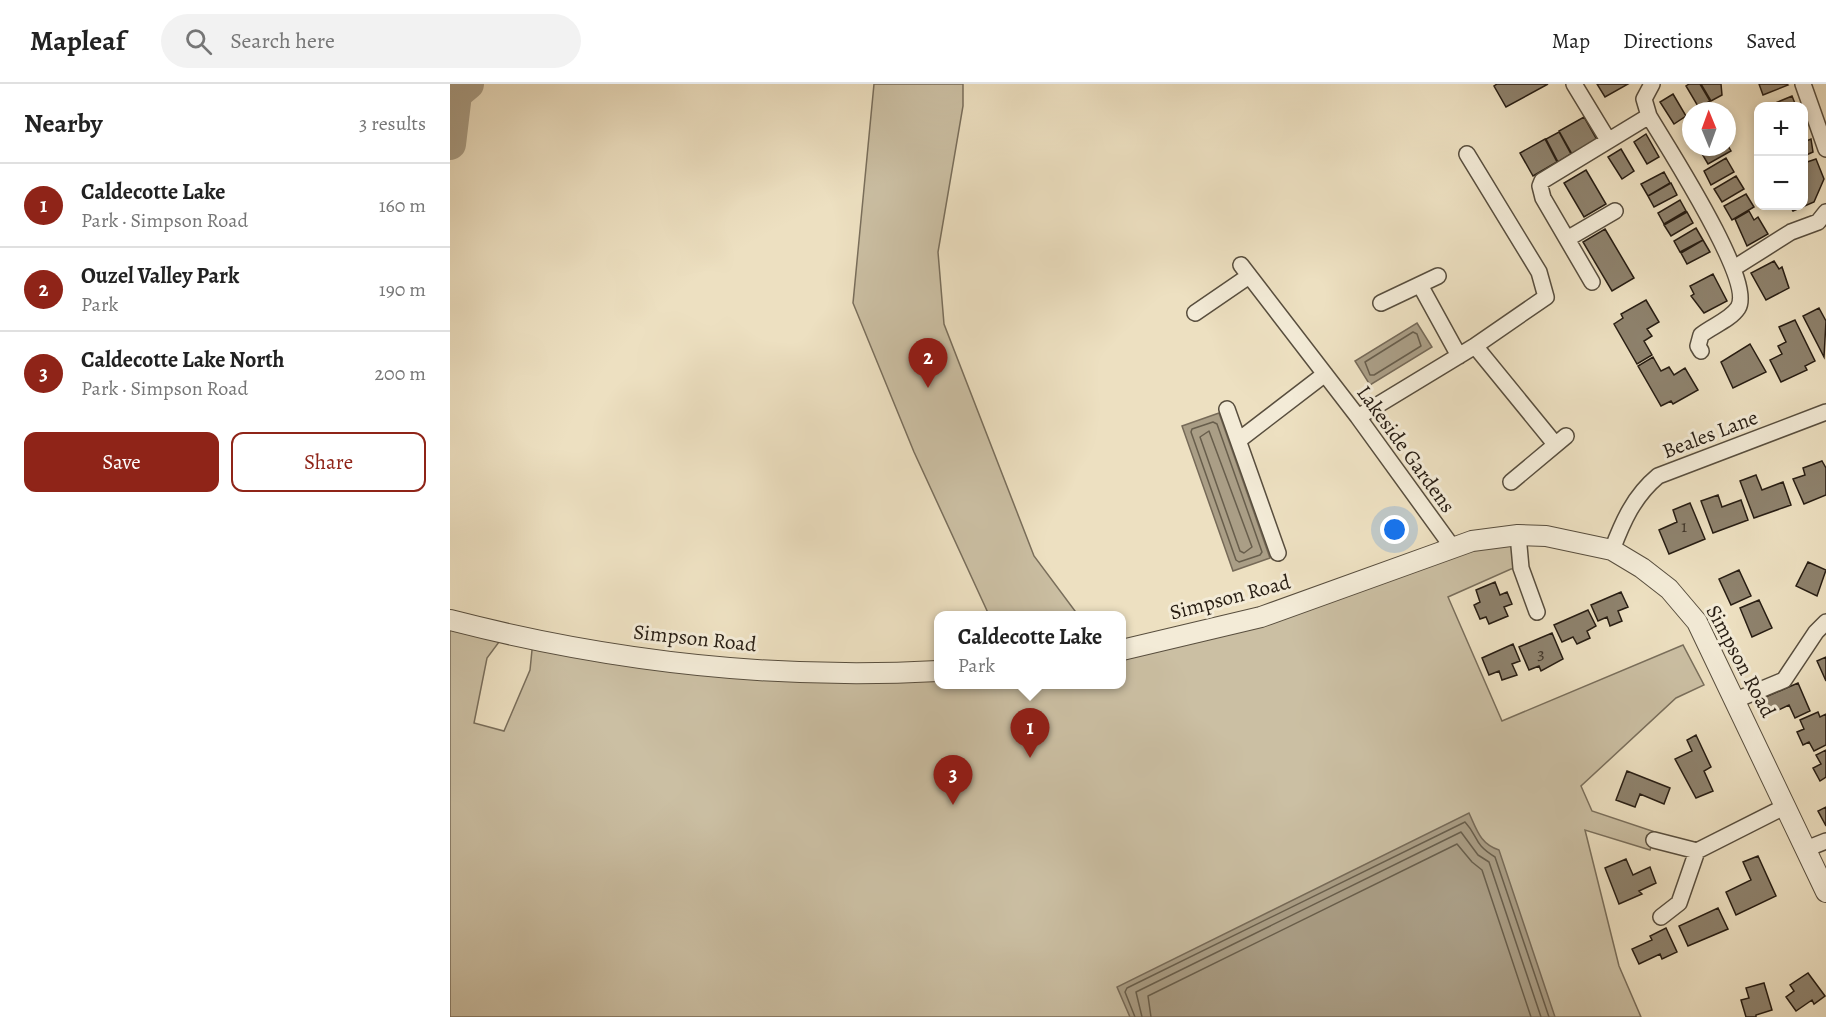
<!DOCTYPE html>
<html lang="en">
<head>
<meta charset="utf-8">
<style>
  body { margin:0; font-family:Alegreya,serif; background:#f2f2f2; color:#222 }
  .controls { position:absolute; right:18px; top:18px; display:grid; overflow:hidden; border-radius:12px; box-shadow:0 3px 9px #0003 }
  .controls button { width:54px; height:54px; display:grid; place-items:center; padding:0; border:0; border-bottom:2px solid #e0e0e0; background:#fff; color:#222; font:30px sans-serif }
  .compass { position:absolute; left:1232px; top:18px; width:54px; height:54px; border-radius:50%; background:#fff; box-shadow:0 3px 9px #0003; rotate:359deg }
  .you { position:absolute; left:945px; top:446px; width:21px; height:21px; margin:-15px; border:4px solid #fff; border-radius:50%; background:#1a73e8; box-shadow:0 0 0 9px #1a73e833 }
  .badge { display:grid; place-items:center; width:39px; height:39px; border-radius:50%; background:#8f2418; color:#fff; font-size:20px; font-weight:700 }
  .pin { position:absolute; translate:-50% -50px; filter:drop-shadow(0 2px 3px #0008) }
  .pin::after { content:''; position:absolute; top:32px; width:21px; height:18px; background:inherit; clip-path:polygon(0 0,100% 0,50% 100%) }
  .popup { position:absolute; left:484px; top:527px; width:192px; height:78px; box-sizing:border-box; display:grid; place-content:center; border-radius:12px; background:#fff; filter:drop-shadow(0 2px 4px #0005); font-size:20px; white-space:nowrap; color:#767676 }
  .popup b { font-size:22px; color:#222 }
  .popup::after { content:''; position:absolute; left:50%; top:100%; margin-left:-12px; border:12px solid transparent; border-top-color:#fff }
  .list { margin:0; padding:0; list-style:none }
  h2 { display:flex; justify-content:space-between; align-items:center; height:78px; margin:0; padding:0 24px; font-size:26px }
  h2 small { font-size:20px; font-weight:400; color:#767676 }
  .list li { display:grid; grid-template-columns:39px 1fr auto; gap:18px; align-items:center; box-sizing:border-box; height:84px; padding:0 24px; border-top:2px solid #e0e0e0 }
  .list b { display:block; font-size:22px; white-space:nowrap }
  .list p { margin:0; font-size:20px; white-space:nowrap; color:#767676 }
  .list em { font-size:20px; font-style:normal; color:#767676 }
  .actions { display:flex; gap:12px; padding:18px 24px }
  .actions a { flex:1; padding:14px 0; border:2px solid #8f2418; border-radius:12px; text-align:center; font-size:21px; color:#8f2418 }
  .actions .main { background:#8f2418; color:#fff }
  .icon { flex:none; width:33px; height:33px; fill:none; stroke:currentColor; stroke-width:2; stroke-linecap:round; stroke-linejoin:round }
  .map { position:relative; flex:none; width:1376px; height:933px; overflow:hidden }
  header { display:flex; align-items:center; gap:36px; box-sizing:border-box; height:84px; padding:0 30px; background:#fff; border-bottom:2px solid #e0e0e0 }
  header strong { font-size:28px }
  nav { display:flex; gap:33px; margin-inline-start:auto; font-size:21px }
  .search { width:420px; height:54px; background:#f2f2f2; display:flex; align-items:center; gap:15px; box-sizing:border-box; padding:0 21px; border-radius:33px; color:#767676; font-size:22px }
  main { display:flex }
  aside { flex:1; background:#fff }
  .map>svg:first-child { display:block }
  .green { fill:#cbbfa3; stroke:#796e5b; stroke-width:1.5 }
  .water { fill:#aa9e86; stroke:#766a58; stroke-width:1.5 }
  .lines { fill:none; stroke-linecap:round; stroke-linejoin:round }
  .shore { stroke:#685e4c; stroke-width:1.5 }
  .river { stroke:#aa9e86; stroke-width:32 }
  .building { fill:#8e826d; stroke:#271d13; stroke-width:1.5 }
  .minor-casing { stroke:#584e3e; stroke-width:18 }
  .tertiary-casing { stroke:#584e3e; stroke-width:22 }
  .minor { stroke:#f3ebd7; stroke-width:15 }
  .tertiary { stroke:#f3ebd7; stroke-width:20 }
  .labels { text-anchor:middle; stroke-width:6; stroke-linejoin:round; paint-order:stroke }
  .number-label { font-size:18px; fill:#41362a }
  .street-label { font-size:21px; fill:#271d13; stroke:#f3ebd7 }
</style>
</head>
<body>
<header>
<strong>Mapleaf</strong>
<div class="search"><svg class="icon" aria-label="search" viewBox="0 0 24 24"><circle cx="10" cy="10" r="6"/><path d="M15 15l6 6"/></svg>Search here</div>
<nav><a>Map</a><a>Directions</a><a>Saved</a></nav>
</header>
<main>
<aside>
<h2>Nearby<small>3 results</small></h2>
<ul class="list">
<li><span class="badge">1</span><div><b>Caldecotte Lake</b><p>Park · Simpson Road</p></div><em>160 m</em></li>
<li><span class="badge">2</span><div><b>Ouzel Valley Park</b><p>Park</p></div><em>190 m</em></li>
<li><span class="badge">3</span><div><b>Caldecotte Lake North</b><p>Park · Simpson Road</p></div><em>200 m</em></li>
</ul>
<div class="actions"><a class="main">Save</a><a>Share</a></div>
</aside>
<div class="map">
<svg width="1376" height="933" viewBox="0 0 1376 933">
  <rect width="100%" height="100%" fill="#ede0c1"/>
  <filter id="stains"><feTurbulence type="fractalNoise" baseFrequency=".00333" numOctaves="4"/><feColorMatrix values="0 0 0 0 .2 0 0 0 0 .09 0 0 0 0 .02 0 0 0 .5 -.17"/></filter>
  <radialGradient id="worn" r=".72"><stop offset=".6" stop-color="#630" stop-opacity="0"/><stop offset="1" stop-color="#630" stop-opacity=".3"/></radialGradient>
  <!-- green -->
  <path class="green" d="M 0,0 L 18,0 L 6,10 L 0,60 Z
    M 424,0 L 513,0 L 513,22 L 488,168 L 494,240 L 584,472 L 628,531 L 539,531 L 464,368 L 403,219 Z
    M 1068,451 L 1071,484 L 1061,485 L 998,513 L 1052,637 L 1233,561 L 1254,601 L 1226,614 L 1131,702 L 1142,727 L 1205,748 L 1200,766 L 1135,746 L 1169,882 L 1191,933 L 0,933 L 0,536 L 55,550 L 37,574 L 24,639 L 54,647 L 80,586 L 83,556 L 201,576 L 488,587 L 488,600 L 672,600 L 672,566 Z"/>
  <!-- water -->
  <path class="water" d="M 967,239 L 982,263 L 920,301 L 905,277 Z
    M 769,329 L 820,474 L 783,487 L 732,342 Z
    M 1019,729 C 1027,746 1030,760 1049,766 L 1105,933 L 680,933 L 667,903 Z"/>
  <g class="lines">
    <!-- shore -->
    <path class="shore" d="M 963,248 L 967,250 L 971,262 L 924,291 L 920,291 L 915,278 Z
      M 763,338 L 767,340 L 812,468 L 810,471 L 789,478 L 786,476 L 741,348 L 742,345 Z
      M 759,347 L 802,463 L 794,469 L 790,467 L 750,353 Z
      M 685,933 L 675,908 L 677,904 L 1015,738 C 1029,753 1023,760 1045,773 L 1099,933
      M 692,933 L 686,908 L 1011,748 L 1028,771 L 1039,778 L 1091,933
      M 701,933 L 698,912 L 1007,760 L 1022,778 L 1032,786 L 1081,933"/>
    <!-- river -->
    <path class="river" d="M 0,60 L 6,10 L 18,0"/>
  </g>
  <!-- building -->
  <path class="building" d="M 1047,0 L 1098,0 L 1056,23 L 1044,2 Z
    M 1147,0 L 1178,0 L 1155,13 Z
    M 1239,0 L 1250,0 L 1260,17 L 1249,24 L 1236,2 Z
    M 1251,0 L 1271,0 L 1272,11 L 1261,17 Z
    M 1309,0 L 1337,0 L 1338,1 L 1313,11 Z
    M 1223,10 L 1236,32 L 1224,40 L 1210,18 Z
    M 1342,12 L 1346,22 L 1318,22 Z
    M 1134,33 L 1147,56 L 1122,70 L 1109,47 Z
    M 1109,48 L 1121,70 L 1108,78 L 1096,55 Z
    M 1196,50 L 1209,73 L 1197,80 L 1184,58 Z
    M 1095,55 L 1107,78 L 1083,92 L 1070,69 Z
    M 1361,55 L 1363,68 L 1354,72 L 1354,56 L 1354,58 Z
    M 1277,60 L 1281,67 L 1258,80 L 1248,63 L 1277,63 Z
    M 1171,65 L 1184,87 L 1172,95 L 1158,73 Z
    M 1276,74 L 1284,88 L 1261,101 L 1254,87 Z
    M 1366,75 L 1374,95 L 1364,118 L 1343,127 L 1340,122 L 1354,122 L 1354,79 Z
    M 1136,86 L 1156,120 L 1134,133 L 1114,99 Z
    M 1214,88 L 1220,99 L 1198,112 L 1191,100 Z
    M 1286,92 L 1294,105 L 1272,118 L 1264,105 Z
    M 1221,99 L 1227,111 L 1204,123 L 1198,112 Z
    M 1296,110 L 1304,123 L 1282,136 L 1274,122 Z
    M 1230,116 L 1236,127 L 1214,140 L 1208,129 Z
    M 1299,127 L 1304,136 L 1308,133 L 1318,150 L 1297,162 L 1285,135 Z
    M 1237,128 L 1243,139 L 1221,152 L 1214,141 Z
    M 1246,144 L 1253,156 L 1230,168 L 1224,157 Z
    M 1155,145 L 1184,194 L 1162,207 L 1133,158 Z
    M 1253,156 L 1260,168 L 1237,180 L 1231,169 Z
    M 1324,177 L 1329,185 L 1332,183 L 1339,204 L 1316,216 L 1301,189 Z
    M 1263,190 L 1277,217 L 1254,229 L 1241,212 L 1244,210 L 1240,202 Z
    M 1196,216 L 1209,238 L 1197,245 L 1202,252 L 1194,257 L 1202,271 L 1187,280 L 1164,240 L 1173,234 L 1171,230 Z
    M 1369,224 L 1376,237 L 1374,273 L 1353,232 Z
    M 1345,236 L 1365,277 L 1355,282 L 1357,286 L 1331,298 L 1320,276 L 1332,270 L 1328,262 L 1336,258 L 1329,243 Z
    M 1300,260 L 1316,288 L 1283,304 L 1271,278 Z
    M 1203,273 L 1211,287 L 1219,283 L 1224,291 L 1235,284 L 1248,306 L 1223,320 L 1221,317 L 1211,322 L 1188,282 Z
    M 1372,377 L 1376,384 L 1376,411 L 1354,420 L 1343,395 L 1355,391 L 1353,384 Z
    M 1306,391 L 1312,406 L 1333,398 L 1341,421 L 1304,434 L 1290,397 Z
    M 1268,411 L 1272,423 L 1291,416 L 1298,436 L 1263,449 L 1251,417 Z
    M 1240,419 L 1255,455 L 1219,470 L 1209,446 L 1227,438 L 1223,426 Z
    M 1358,478 L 1376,486 L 1367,512 L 1346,502 Z
    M 1289,486 L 1301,512 L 1281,521 L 1269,495 Z
    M 1045,498 L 1050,511 L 1057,508 L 1062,520 L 1054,523 L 1058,532 L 1039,540 L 1036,533 L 1030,535 L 1024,521 L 1030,518 L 1026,506 Z
    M 1171,508 L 1178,523 L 1168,527 L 1172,537 L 1160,542 L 1157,533 L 1148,537 L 1141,521 Z
    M 1309,516 L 1322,544 L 1302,553 L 1290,524 Z
    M 1138,526 L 1146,542 L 1137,547 L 1140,554 L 1127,560 L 1123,553 L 1112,558 L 1104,541 Z
    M 1102,549 L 1113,575 L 1091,587 L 1089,582 L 1079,586 L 1069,563 Z
    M 1063,560 L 1070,577 L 1062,580 L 1067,591 L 1052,596 L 1049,587 L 1039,591 L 1032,574 Z
    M 1376,573 L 1376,597 L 1367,577 Z
    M 1348,599 L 1360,627 L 1345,634 L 1339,621 L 1320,630 L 1313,614 Z
    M 1368,628 L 1370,633 L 1376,630 L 1376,661 L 1364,667 L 1359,658 L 1353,661 L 1347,648 L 1354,645 L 1350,636 Z
    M 1246,651 L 1261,683 L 1254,687 L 1263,707 L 1246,714 L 1225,675 L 1242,667 L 1237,656 Z
    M 1376,666 L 1376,693 L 1370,697 L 1363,684 L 1371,680 L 1366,671 Z
    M 1177,687 L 1220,704 L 1214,720 L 1190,710 L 1185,723 L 1166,716 Z
    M 1376,723 L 1376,742 L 1368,727 Z
    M 1308,772 L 1326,812 L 1286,831 L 1276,808 L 1301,796 L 1293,778 Z
    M 1176,775 L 1183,791 L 1200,783 L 1206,799 L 1189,807 L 1192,810 L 1169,820 L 1155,784 Z
    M 1268,824 L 1278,845 L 1238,862 L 1229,842 Z
    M 1216,844 L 1227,868 L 1212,875 L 1210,870 L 1189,880 L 1182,865 L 1202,856 L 1200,852 Z
    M 1358,889 L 1375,912 L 1364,920 L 1362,916 L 1346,927 L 1336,913 L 1344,907 L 1340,901 Z
    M 1314,899 L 1322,926 L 1306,931 L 1306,933 L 1296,933 L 1291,916 L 1299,914 L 1296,904 Z"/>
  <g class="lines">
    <defs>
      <path id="minor" d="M 1124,0 L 1158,56
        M 1353,0 L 1376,65
        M 1199,32 L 1194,15 L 1202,0
        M 1117,155 L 1165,127
        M 791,181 L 908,333 L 1003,464
        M 1284,184 L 1341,148 L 1368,138 L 1376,128
        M 1142,198 L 1093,114 L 1090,102 L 1092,97 L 1199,32 C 1216,61 1305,197 1288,224 C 1280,236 1262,242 1251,251 L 1248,262 L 1251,267
        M 970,201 L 1009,272
        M 931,219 L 988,192
        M 745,229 L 799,192
        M 1025,262 L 1105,360
        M 777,325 L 828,469
        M 908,333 L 1025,262 L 1096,213 L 1089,188 L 1017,70
        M 789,356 L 875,290
        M 1061,398 L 1116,352
        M 1068,451 L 1071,484 L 1087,528
        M 1162,466 C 1173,437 1184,412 1208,392 L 1376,328
        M 1286,616 L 1334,596 L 1366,548 L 1376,538
        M 1204,756 L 1247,767 L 1336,722
        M 1356,765 L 1376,757
        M 1211,833 L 1229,819 L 1247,767"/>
      <path id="tertiary" d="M 0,536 C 159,577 324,596 488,587
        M 672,566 L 811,533 L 1022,457 L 1068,451 L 1096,452 L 1162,466 L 1192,484 L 1219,505 L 1247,538 L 1376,808"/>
    </defs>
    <!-- minor casing -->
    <use href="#minor" class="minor-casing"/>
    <!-- tertiary casing -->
    <use href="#tertiary" class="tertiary-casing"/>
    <!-- minor -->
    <use href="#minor" class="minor"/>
    <!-- tertiary -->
    <use href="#tertiary" class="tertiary"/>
  </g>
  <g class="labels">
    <!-- number labels -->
    <g class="number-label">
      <text x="1234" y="448">1</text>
      <text x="1091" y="575">3</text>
    </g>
    <!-- street labels -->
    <g class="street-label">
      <text transform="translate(1260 350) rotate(-21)" y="7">Beales Lane</text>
      <text transform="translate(956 365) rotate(54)" y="7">Lakeside Gardens</text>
      <text transform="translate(780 513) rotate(-15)" y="7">Simpson Road</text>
      <text transform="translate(245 554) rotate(6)" y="7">Simpson Road</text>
      <text transform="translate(1291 577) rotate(62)" y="7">Simpson Road</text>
    </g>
  </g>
  <rect width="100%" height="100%" filter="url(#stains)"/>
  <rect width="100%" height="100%" fill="url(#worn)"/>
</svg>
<div class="controls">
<button>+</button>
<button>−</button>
</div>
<svg class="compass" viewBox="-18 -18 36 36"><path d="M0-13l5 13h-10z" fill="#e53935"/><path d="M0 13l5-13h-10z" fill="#767676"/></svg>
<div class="you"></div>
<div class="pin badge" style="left:580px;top:674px">1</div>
<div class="popup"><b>Caldecotte Lake</b>Park</div>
<div class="pin badge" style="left:478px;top:304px">2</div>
<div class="pin badge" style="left:503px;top:721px">3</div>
</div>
</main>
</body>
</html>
